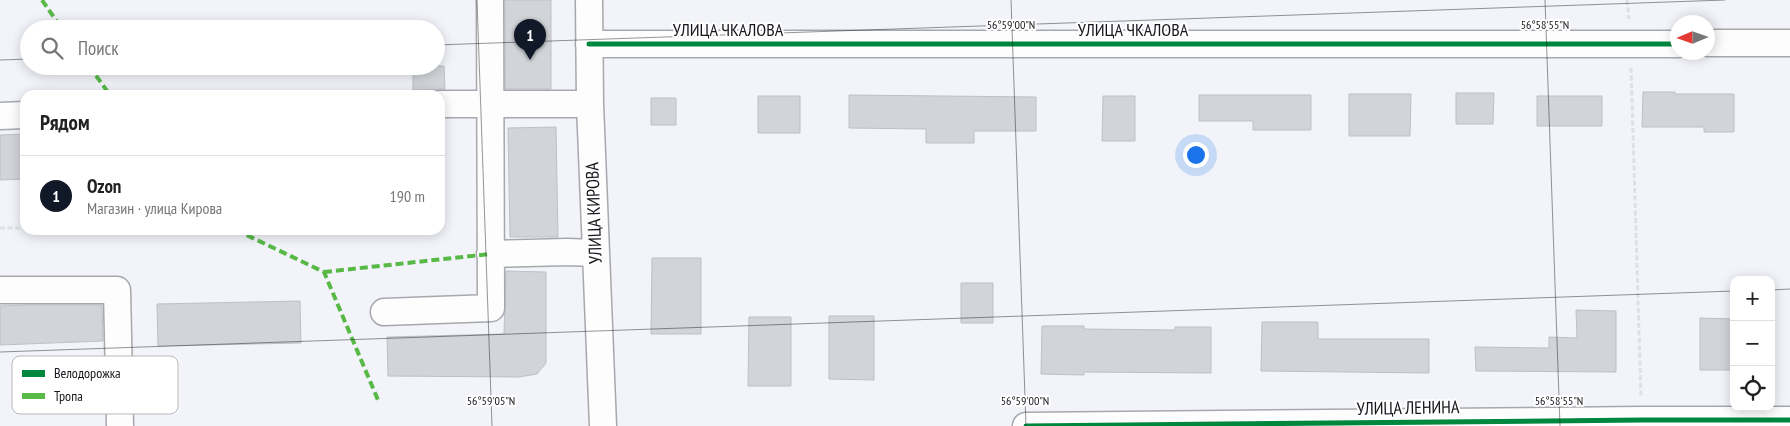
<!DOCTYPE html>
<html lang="ru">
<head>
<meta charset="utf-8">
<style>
  body { margin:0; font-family:"PT Sans Narrow",sans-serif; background:#f6f6f6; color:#222 }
  .controls { position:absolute; right:15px; bottom:15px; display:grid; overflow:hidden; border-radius:10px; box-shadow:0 2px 12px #0003 }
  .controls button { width:45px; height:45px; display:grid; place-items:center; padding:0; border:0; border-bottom:1px solid #e0e0e0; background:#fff; color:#222; font:25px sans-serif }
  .compass { position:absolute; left:1670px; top:15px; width:45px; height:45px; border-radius:50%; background:#fff; box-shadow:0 2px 12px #0003; rotate:268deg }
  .you { position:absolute; left:1195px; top:154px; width:18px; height:18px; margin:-12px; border:4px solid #fff; border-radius:50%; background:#1a73e8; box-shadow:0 0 0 8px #1a73e833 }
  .badge { display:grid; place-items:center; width:32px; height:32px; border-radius:50%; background:#111827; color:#fff; font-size:16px; font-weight:700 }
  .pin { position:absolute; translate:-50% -41px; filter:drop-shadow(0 1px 2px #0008) }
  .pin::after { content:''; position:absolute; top:26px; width:18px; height:15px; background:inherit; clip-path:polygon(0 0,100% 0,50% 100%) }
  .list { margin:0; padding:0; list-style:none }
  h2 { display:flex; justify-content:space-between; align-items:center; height:65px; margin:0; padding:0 20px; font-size:21px }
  h2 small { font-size:16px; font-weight:400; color:#767676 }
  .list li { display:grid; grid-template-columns:32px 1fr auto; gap:15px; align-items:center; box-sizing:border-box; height:80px; padding:0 20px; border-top:1px solid #e0e0e0 }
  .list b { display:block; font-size:19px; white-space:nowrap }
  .list p { margin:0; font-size:16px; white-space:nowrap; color:#767676 }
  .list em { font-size:16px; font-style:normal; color:#767676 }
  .icon { flex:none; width:28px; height:28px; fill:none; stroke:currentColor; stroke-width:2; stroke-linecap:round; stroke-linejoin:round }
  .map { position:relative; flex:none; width:1790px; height:426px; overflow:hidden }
  .search { position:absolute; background:#fff; box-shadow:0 2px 12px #0003; left:20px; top:20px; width:425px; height:55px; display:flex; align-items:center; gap:12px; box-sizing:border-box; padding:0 18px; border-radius:28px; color:#767676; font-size:19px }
  .panel { position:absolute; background:#fff; box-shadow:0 2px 12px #0003; left:20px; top:90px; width:425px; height:145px; border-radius:15px }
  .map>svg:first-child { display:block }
  .building { fill:#d1d4d8; stroke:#bdc0c4 }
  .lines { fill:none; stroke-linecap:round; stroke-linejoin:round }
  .minor-casing { stroke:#a7a8ad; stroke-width:29 }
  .path { stroke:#dfe0e2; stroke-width:3; stroke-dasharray:5 2.5; stroke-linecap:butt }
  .minor { stroke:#fdfdfe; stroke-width:26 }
  .quiet { stroke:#58b947; stroke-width:4; stroke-dasharray:8 4; stroke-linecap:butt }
  .cycleway-casing { stroke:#fff; stroke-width:8 }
  .cycleway { stroke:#00873e; stroke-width:5 }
  .ticks { fill:none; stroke:#16171c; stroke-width:1; stroke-opacity:0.45 }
  .labels { text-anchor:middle; stroke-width:4; stroke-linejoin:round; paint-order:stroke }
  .street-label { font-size:18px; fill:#16171c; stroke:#fff }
  .key { fill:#fff; stroke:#b9b9bb; stroke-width:1 }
  .key-label { font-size:14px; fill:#16171c }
  .ticks-label { font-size:12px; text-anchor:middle; fill:#16171c; stroke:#fff; stroke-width:4; stroke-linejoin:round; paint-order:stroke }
</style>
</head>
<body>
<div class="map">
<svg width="1790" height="426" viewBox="0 0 1790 426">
  <rect width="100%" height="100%" fill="#f2f4fa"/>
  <!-- building -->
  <path class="building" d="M 505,0 L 551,0 L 551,89 L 505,89 Z
    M 413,66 L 444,66 L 445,89 L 413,90 Z
    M 1643,92 L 1675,92 L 1675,94 L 1734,94 L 1734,132 L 1704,132 L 1704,127 L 1642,127 Z
    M 1456,93 L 1494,93 L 1493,124 L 1456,124 Z
    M 1349,94 L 1411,94 L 1410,136 L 1349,136 Z
    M 849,95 L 1036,97 L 1036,131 L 974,131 L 974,143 L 926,143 L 926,129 L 849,128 Z
    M 1199,95 L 1311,95 L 1311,130 L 1253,130 L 1253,121 L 1199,121 Z
    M 758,96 L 800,96 L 800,133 L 758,133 Z
    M 1103,96 L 1135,96 L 1135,141 L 1102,141 Z
    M 1537,96 L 1602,96 L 1602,126 L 1537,126 Z
    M 651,98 L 676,98 L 676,125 L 651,125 Z
    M 556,127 L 558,237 L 510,237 L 508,128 Z
    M 25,134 L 25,179 L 0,180 L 0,135 Z
    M 652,258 L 701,258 L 701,334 L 651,334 Z
    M 506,271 L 546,272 L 546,363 L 537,374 L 519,377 L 388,376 L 387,337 L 504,334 Z
    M 961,283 L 993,283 L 993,323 L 961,323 Z
    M 300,301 L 301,343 L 158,346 L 157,304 Z
    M 27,305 L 102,305 L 103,341 L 0,345 L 0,306 Z
    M 1576,310 L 1616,311 L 1616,372 L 1476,371 L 1475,347 L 1549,348 L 1549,337 L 1577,338 Z
    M 829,316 L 874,316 L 874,380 L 829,379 Z
    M 749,317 L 791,317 L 791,386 L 748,386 Z
    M 1700,318 L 1734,319 L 1734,370 L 1700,370 Z
    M 1262,322 L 1318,322 L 1318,339 L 1429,339 L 1429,373 L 1261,371 Z
    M 1042,326 L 1084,326 L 1084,329 L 1175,330 L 1175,327 L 1211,327 L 1211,373 L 1084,372 L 1084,375 L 1041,374 Z"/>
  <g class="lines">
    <defs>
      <path id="minor" d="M 589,0 L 590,104 L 603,426
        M 1708,43 L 1790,43
        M 589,44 L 1678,44
        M 440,104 L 590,104
        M 0,116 L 25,115
        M 490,254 L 567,252 L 595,253
        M 0,290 L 117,290 L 120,426
        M 384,312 L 491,308 L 490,0
        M 1026,426 L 1642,420 L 1790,420"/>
    </defs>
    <!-- minor casing -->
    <use href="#minor" class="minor-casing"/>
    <!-- path -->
    <path class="path" d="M 1627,0 L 1629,19
      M 1631,68 L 1641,397
      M 0,228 L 25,228"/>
    <!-- minor -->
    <use href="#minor" class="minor"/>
    <!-- quiet -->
    <path class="quiet" d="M 42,0 L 62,29
      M 89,66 L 110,95
      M 236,230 L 324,272 L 378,400
      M 324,272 L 490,254"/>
    <defs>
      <path id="cycleway" d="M 589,44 L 1678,44
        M 1026,426 L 1642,420 L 1790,420"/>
    </defs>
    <!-- cycleway casing -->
    <use href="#cycleway" class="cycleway-casing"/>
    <!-- cycleway -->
    <use href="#cycleway" class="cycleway"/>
  </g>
  <!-- ticks -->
  <path class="ticks" d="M 477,0 L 492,426M 1011,0 L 1026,426M 1545,0 L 1560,426M 436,45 L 1725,0M 0,60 L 29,59M 1771,290 L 1790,289M 0,352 L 1734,291"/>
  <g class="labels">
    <!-- street labels -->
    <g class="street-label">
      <text x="728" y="36">УЛИЦА ЧКАЛОВА</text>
      <text x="1133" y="36">УЛИЦА ЧКАЛОВА</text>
      <text transform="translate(594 213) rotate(-92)" y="6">УЛИЦА КИРОВА</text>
      <text transform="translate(1408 408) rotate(-1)" y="6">УЛИЦА ЛЕНИНА</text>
    </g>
  </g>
  <!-- legend -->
  <rect x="12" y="356" width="166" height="58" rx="8" class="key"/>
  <rect x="22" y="370" width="23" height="7" fill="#00873e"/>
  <rect x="22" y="393" width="23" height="6" fill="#58b947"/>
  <g class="key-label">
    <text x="54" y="378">Велодорожка</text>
    <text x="54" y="401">Тропа</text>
  </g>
  <g class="ticks-label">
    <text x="1011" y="29">56°59'00"N</text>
    <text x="1545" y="29">56°58'55"N</text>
    <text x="491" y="405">56°59'05"N</text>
    <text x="1025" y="405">56°59'00"N</text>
    <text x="1559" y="405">56°58'55"N</text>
  </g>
</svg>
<div class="controls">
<button>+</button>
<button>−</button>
<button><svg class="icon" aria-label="locate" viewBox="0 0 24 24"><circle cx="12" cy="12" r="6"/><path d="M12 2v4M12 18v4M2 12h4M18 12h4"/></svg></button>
</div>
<svg class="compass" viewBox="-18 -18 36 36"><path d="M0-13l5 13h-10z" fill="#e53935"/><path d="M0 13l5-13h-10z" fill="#767676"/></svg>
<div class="you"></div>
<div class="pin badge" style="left:530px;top:60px">1</div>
<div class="search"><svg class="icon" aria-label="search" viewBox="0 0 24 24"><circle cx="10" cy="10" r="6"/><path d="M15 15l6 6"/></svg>Поиск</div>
<section class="panel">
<h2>Рядом<small></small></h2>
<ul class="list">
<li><span class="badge">1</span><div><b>Ozon</b><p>Магазин · улица Кирова</p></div><em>190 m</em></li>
</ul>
</section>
</div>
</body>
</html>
